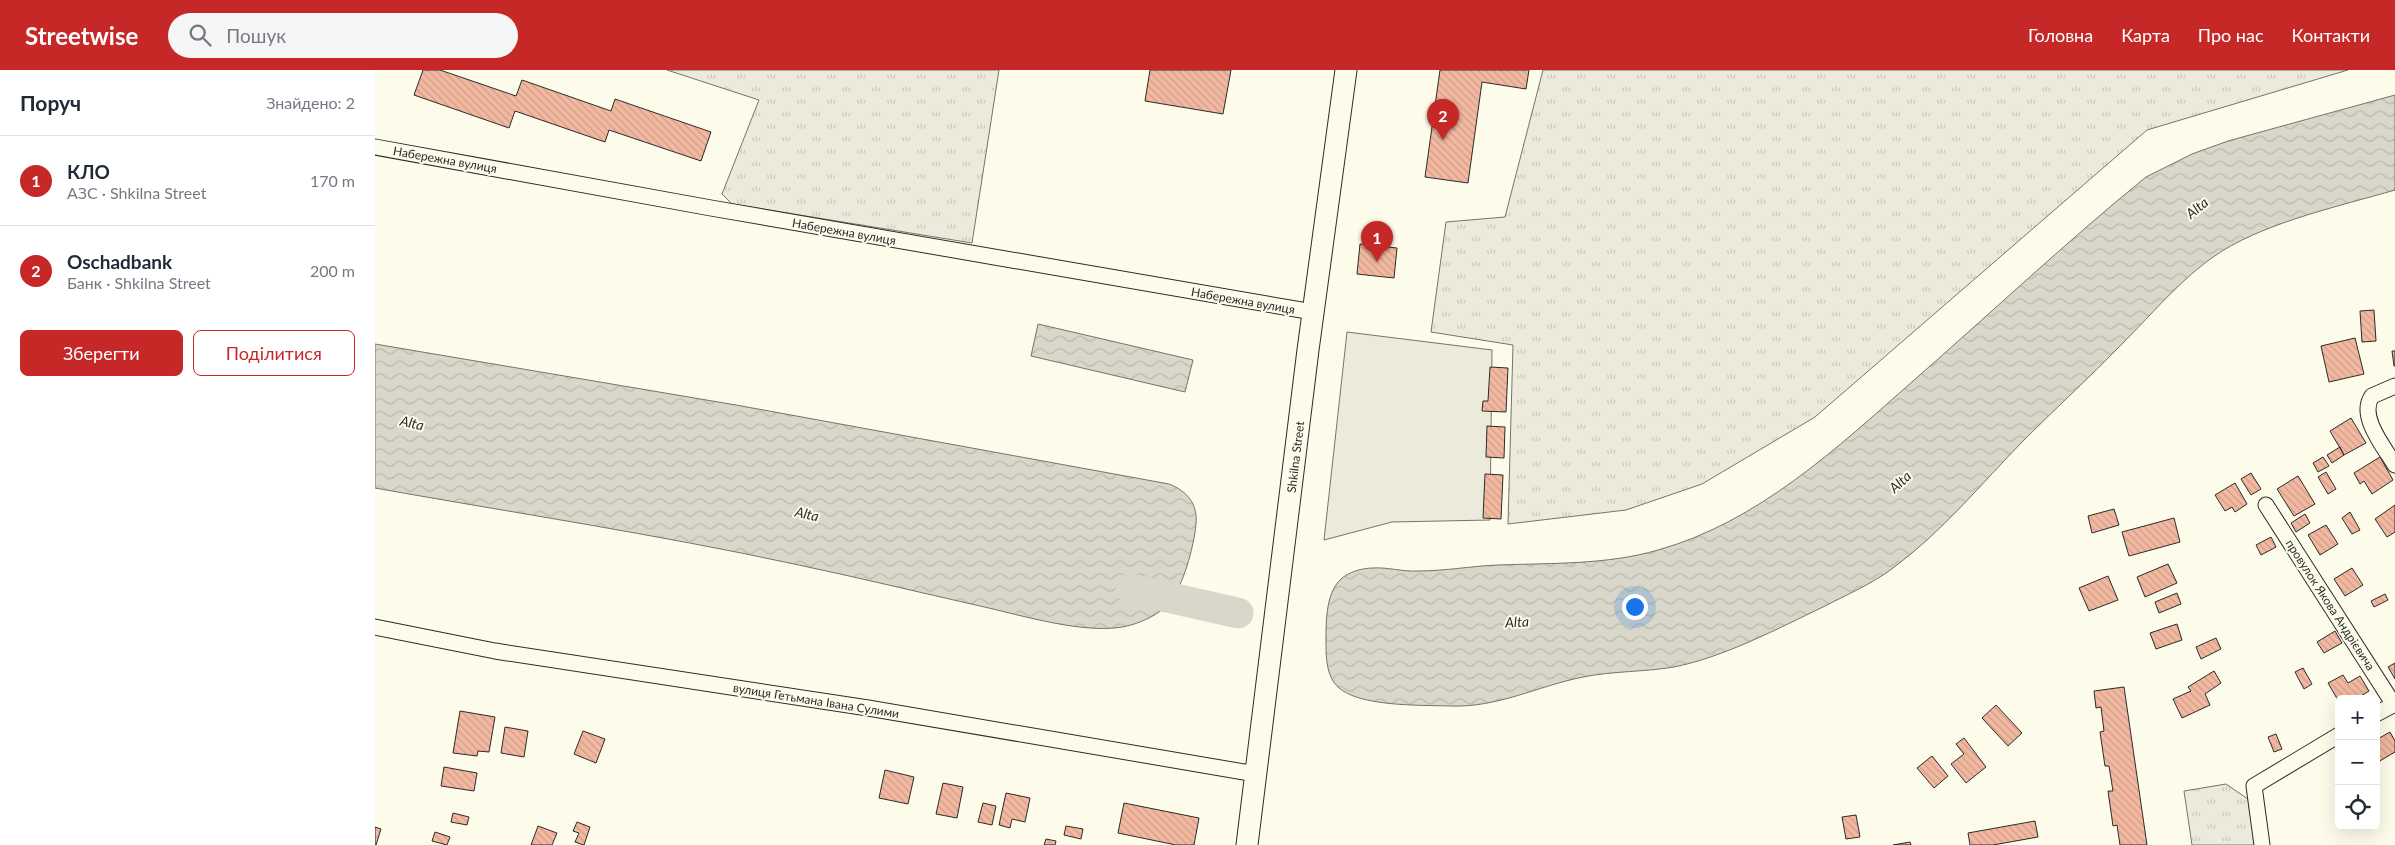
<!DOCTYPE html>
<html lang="uk">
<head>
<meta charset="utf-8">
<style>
  body { margin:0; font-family:Lato,sans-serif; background:#f6f6f7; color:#1f2937 }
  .controls { position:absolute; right:15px; bottom:15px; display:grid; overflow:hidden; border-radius:8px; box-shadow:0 5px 20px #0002 }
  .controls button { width:45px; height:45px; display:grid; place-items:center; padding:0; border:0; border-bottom:1px solid #e0e1e3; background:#fff; color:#1f2937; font:25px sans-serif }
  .you { position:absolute; left:1259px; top:536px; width:18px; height:18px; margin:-12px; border:4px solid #fff; border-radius:50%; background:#1a73e8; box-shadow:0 0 0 8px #1a73e833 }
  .badge { display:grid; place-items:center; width:32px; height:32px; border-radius:50%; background:#c62828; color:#fff; font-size:16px; font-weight:700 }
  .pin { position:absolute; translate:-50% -41px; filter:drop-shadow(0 1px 2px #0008) }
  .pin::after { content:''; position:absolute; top:26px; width:18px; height:15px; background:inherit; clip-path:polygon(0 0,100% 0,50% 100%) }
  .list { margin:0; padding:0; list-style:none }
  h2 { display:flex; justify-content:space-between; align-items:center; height:65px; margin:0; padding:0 20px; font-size:21px }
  h2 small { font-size:16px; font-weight:400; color:#747a83 }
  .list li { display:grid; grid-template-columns:32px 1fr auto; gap:15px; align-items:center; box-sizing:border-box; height:90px; padding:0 20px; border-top:1px solid #e0e1e3 }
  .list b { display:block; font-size:19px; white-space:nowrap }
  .list p { margin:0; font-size:16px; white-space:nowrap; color:#747a83 }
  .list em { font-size:16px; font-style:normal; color:#747a83 }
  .actions { display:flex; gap:10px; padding:15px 20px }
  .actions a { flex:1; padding:11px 0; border:1px solid #c62828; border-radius:8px; text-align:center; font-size:18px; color:#c62828 }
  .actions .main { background:#c62828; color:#fff }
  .icon { flex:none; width:28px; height:28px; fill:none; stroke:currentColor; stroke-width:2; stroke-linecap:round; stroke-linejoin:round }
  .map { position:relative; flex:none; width:2020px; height:775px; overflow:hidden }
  header { display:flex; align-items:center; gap:30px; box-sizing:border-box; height:70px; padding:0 25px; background:#c62828; color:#fff }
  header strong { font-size:24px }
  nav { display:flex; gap:28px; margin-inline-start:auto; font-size:18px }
  .search { width:350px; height:45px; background:#f6f6f7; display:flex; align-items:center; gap:12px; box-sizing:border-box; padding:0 18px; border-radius:28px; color:#747a83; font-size:19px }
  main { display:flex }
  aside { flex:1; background:#fff }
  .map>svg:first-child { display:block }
  .grass { fill:url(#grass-tufts); stroke:#74746e }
  .parking { fill:#eceadb; stroke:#74746e }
  .water { fill:url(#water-waves); stroke:#74746e }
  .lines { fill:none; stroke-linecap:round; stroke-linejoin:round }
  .river { stroke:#d8d7c9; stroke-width:31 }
  .building { fill:url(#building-back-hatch); stroke:#2b2b2b }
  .street-casing { stroke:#2b2b2b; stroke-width:17 }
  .secondary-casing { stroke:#2b2b2b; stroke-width:23 }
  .street { stroke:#fdfbea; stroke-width:15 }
  .secondary { stroke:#fdfbea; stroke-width:21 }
  .labels { text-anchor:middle; stroke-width:4; stroke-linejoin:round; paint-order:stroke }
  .street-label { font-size:12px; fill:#2b2b2b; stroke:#fdfbea }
  .water-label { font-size:14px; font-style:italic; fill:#2b2b2b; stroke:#fdfbea }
</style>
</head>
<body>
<header>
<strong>Streetwise</strong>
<div class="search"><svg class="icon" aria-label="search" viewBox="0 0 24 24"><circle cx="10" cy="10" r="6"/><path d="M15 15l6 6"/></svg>Пошук</div>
<nav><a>Головна</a><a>Карта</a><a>Про нас</a><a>Контакти</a></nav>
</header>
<main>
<aside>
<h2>Поруч<small>Знайдено: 2</small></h2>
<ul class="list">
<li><span class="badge">1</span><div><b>КЛО</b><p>АЗС · Shkilna Street</p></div><em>170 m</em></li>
<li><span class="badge">2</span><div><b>Oschadbank</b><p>Банк · Shkilna Street</p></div><em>200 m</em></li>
</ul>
<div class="actions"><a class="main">Зберегти</a><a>Поділитися</a></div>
</aside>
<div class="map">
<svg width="2020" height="775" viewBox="0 0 2020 775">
  <defs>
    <pattern id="grass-tufts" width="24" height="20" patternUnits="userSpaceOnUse" patternTransform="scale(1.25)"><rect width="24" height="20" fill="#ecebdb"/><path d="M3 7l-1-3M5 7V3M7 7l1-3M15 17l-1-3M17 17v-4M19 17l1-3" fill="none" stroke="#cbcabc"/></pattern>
    <pattern id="water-waves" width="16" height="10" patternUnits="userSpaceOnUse" patternTransform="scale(1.25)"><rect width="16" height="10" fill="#d8d7c9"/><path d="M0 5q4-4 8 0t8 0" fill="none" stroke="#bab9ad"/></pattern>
    <pattern id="building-back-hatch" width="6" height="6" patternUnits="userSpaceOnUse" patternTransform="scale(1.25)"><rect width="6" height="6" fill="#f2b8a0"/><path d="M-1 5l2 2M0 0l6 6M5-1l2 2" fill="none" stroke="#d09e8a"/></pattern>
  </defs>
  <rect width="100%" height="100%" fill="#fdfbea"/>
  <!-- grass -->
  <path class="grass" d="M 292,0 L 624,0 L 597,173 L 357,134 L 347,124 L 384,30 Z
    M 1168,0 L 1973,0 L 1772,60 L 1440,347 L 1327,414 L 1251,440 L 1133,454 L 1138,275 L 1056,262 L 1071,152 L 1130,147 Z
    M 1851,714 L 1873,729 L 1880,775 L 1817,775 L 1809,721 Z"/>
  <!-- parking -->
  <path class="parking" d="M 972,262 L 1117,280 L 1115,450 L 1017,452 L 949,470 Z"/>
  <!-- water -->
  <path class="water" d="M 2020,25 L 2020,120 C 1965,136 1896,151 1847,181 C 1809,205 1779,242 1747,274 C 1715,307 1681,338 1649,370 C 1606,414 1567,462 1518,498 C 1497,514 1471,525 1448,537 C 1402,559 1349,587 1299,597 C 1269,602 1238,601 1208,607 C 1163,616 1122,638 1075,636 C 1046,635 984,637 963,617 C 952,607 951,589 951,575 C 951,554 950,524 966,509 C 974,502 987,498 998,498 C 1013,497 1028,502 1043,501 C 1070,501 1097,496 1123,495 C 1175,493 1232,495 1283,480 C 1383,452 1462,378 1538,311 C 1616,243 1691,172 1771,107 L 1817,84 L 1853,71 Z
    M 663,254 L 818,290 L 810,322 L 656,286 Z
    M 0,274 L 361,335 L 794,414 C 812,421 823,434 821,454 C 819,476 808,518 793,534 C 783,545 769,551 756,555 C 716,567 646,545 605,536 C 543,522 481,507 419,494 C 280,464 140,443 0,418 Z"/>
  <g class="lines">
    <!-- river -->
    <path class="river" d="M 756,519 L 863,543"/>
  </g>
  <!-- building -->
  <path class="building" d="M 48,0 L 65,0 L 141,26 L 147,10 L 236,41 L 240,29 L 336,62 L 326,91 L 234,60 L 230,72 L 140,41 L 134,58 L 39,25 Z
    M 775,0 L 856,0 L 848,44 L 770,31 Z
    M 1065,0 L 1154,0 L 1151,19 L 1107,12 L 1093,113 L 1050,107 Z
    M 985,174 L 1022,178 L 1019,208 L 982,204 Z
    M 1999,240 L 2001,271 L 1987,272 L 1985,241 Z
    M 1980,268 L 1989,304 L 1954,312 L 1946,276 Z
    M 2017,281 L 2020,281 L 2020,296 L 2019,296 Z
    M 1115,297 L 1133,298 L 1131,342 L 1107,341 L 1108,331 L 1113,331 Z
    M 1976,348 L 1991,373 L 1969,385 L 1955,361 Z
    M 1112,356 L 1130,357 L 1129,388 L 1111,387 Z
    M 1965,377 L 1969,385 L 1957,393 L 1952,385 Z
    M 1948,387 L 1954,396 L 1943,402 L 1938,393 Z
    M 2005,387 L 2018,410 L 1997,424 L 1989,411 L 1985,414 L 1979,403 Z
    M 1951,402 L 1961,419 L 1953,424 L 1943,407 Z
    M 1876,403 L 1886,419 L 1876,425 L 1866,409 Z
    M 1110,404 L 1128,405 L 1126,449 L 1108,448 Z
    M 1923,406 L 1940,434 L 1919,446 L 1902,419 Z
    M 1860,413 L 1872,434 L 1860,442 L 1857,437 L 1850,441 L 1840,425 Z
    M 2020,435 L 2020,462 L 2012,467 L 2000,449 Z
    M 1739,439 L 1744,455 L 1717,463 L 1713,446 Z
    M 1975,442 L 1985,460 L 1977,464 L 1967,448 Z
    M 1930,444 L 1935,453 L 1921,462 L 1916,453 Z
    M 1799,448 L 1805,472 L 1754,486 L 1747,462 Z
    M 1951,455 L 1963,474 L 1945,485 L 1933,465 Z
    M 1896,467 L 1901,477 L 1886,485 L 1881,475 Z
    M 1793,494 L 1802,513 L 1770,527 L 1762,507 Z
    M 1977,498 L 1988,515 L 1970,526 L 1959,509 Z
    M 1733,506 L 1743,530 L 1714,541 L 1704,518 Z
    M 1802,523 L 1806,534 L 1784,543 L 1780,532 Z
    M 2010,524 L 2013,530 L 1999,537 L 1996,531 Z
    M 1802,554 L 1807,570 L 1781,579 L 1775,563 Z
    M 1960,561 L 1967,573 L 1949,583 L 1942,572 Z
    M 1841,568 L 1846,579 L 1826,589 L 1821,577 Z
    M 2020,593 L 2020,609 L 2013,597 Z
    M 1928,598 L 1937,614 L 1929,619 L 1920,602 Z
    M 1839,601 L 1846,613 L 1830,624 L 1835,635 L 1807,648 L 1798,629 L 1816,621 L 1813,617 Z
    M 1968,605 L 1973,613 L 1985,606 L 1994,621 L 1981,629 L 1964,629 L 1964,632 L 1953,613 Z
    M 1749,617 L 1772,775 L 1745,775 L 1742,755 L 1738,756 L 1733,721 L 1738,721 L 1734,696 L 1730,696 L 1725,662 L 1729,661 L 1726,637 L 1721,638 L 1719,621 Z
    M 1621,635 L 1647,663 L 1633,676 L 1607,648 Z
    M 85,641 L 120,647 L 114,682 L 103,681 L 102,686 L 78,683 Z
    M 130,657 L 153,661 L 149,687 L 126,683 Z
    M 208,661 L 230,669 L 221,693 L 199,684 Z
    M 2015,662 L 2020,671 L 2020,682 L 2003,692 L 2001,688 L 2001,670 Z
    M 1901,664 L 1907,679 L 1899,682 L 1893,667 Z
    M 1589,668 L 1611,697 L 1591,713 L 1576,694 L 1589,684 L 1581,674 Z
    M 1557,686 L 1573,706 L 1559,718 L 1542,698 Z
    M 69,697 L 102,703 L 99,721 L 66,716 Z
    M 510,700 L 539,707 L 533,734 L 504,728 Z
    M 568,713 L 588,717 L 582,748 L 561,744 Z
    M 631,723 L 655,728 L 650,752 L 637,749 L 635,758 L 624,755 Z
    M 608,733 L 621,736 L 617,755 L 603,752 Z
    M 749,733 L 824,748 L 819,775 L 801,775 L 743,763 Z
    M 78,743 L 94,747 L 92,755 L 76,752 Z
    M 1481,745 L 1485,767 L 1471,769 L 1467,747 Z
    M 1660,751 L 1663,767 L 1618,775 L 1595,775 L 1593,763 Z
    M 202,752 L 215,757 L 209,775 L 200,772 L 204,763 L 198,761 Z
    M 163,756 L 182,763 L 177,775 L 156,775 Z
    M 691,756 L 708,759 L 706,769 L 689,765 Z
    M 0,757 L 6,759 L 1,775 L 0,775 Z
    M 60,762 L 75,767 L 72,775 L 57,771 Z
    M 671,769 L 681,771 L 680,775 L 669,775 Z
    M 1535,772 L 1536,775 L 1518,775 Z"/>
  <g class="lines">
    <defs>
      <path id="street" d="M 0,77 L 336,138 L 938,242
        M 2020,316 L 1997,326 C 1983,346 2009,377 2020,395
        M 1891,435 L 2019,635
        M 0,557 L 120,581 L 493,638 L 881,704
        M 2001,644 L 2020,634
        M 1887,775 L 1879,716 L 1964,665"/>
      <path id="secondary" d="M 872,775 L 933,280 L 971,0"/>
    </defs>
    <!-- street casing -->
    <use href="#street" class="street-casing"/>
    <!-- secondary casing -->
    <use href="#secondary" class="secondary-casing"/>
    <!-- street -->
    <use href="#street" class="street"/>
    <!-- secondary -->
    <use href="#secondary" class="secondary"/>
  </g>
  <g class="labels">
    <!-- street labels -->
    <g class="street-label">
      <text transform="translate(70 90) rotate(10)" y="4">Набережна вулиця</text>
      <text transform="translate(469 162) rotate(10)" y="4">Набережна вулиця</text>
      <text transform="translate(868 231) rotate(10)" y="4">Набережна вулиця</text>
      <text transform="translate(921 387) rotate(-83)" y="4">Shkilna Street</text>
      <text transform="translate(1955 535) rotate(57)" y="4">провулок Якова Андрієвича</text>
      <text transform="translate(441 631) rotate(9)" y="4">вулиця Гетьмана Івана Сулими</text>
    </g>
    <!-- water labels -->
    <g class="water-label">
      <text transform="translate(1822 138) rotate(-40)" y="5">Alta</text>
      <text transform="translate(37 353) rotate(13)" y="5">Alta</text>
      <text transform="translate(1525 412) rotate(-43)" y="5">Alta</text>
      <text transform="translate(432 444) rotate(13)" y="5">Alta</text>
      <text transform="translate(1142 552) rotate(-2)" y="5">Alta</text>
    </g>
  </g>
</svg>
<div class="controls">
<button>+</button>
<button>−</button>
<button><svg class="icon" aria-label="locate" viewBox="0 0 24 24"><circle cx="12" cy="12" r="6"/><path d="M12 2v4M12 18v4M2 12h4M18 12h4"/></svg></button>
</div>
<div class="you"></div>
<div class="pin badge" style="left:1002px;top:192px">1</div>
<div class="pin badge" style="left:1068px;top:70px">2</div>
</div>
</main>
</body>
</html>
